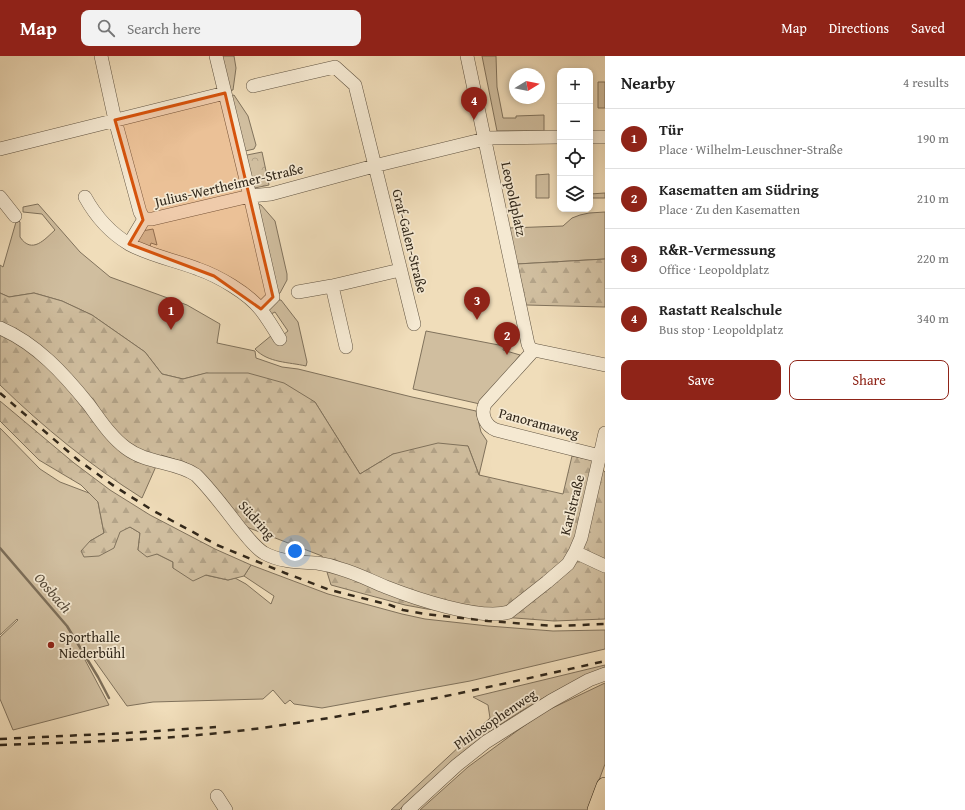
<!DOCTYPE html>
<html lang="en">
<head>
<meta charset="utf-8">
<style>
  body { margin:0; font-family:"Gentium Book Plus",serif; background:#f2f2f2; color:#222 }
  .controls { position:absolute; right:12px; top:12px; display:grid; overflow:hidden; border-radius:8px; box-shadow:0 2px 6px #0003 }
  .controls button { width:36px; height:36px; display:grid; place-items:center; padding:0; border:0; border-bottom:1px solid #e0e0e0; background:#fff; color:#222; font:20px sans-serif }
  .compass { position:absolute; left:509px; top:12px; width:36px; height:36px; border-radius:50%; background:#fff; box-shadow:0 2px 6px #0003; rotate:80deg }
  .you { position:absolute; left:295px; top:495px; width:14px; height:14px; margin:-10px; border:3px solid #fff; border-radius:50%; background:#1a73e8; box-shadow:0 0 0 6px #1a73e833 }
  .badge { display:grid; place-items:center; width:26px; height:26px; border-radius:50%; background:#8f2418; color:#fff; font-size:13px; font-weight:700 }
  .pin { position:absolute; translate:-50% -33px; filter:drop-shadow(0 1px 2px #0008) }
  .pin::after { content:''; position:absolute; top:21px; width:14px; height:12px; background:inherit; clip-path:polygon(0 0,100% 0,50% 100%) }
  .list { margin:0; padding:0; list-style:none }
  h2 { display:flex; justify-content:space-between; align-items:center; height:52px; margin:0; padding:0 16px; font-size:17px }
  h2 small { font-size:13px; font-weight:400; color:#767676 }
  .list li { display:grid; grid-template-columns:26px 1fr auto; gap:12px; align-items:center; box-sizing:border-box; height:60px; padding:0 16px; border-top:1px solid #e0e0e0 }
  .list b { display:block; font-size:15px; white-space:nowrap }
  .list p { margin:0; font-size:13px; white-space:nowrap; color:#767676 }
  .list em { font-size:13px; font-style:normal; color:#767676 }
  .actions { display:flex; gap:8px; padding:12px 16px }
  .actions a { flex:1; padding:9px 0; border:1px solid #8f2418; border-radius:8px; text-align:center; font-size:14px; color:#8f2418 }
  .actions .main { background:#8f2418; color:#fff }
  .icon { flex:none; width:22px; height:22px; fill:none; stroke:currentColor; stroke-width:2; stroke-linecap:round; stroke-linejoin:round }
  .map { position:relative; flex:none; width:605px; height:754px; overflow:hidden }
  header { display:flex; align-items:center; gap:24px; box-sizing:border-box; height:56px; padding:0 20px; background:#8f2418; color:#fff }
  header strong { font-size:19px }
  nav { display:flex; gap:22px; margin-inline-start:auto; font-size:14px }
  .search { width:280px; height:36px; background:#f2f2f2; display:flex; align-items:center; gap:10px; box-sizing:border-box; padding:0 14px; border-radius:8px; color:#767676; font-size:15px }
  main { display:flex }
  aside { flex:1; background:#fff }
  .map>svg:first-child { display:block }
  .green { fill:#d0be9f; stroke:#80725c }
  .forest { fill:url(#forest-firs); stroke:#80725c }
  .park { fill:url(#park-crowns); stroke:#80725c }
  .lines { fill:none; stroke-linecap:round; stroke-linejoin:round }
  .stream { stroke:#7d6f5a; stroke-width:2.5 }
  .minor-casing { stroke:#615442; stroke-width:14 }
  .major-casing { stroke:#31271a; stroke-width:18 }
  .minor { stroke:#f5e9d2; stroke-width:13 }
  .major { stroke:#f0ddba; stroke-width:17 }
  .rail { stroke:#31271a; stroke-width:2.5; stroke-dasharray:7 7; stroke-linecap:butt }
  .marked { fill:#d6540d; fill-opacity:0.2; stroke:#d6540d; stroke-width:3; stroke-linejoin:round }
  .poi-dot { fill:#8f2418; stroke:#f5e9d2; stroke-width:1.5 }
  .labels { text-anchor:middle; stroke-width:3.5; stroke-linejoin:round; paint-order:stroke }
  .street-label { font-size:14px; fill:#31271a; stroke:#f5e9d2 }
  .poi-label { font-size:14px; fill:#31271a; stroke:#f5e9d2; text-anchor:start }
  .water-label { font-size:15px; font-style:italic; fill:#574b3a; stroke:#f5e9d2 }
</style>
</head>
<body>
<header>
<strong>Map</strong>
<div class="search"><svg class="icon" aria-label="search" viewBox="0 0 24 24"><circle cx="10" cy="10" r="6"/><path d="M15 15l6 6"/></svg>Search here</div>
<nav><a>Map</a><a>Directions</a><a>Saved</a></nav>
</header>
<main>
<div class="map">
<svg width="605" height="754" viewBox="0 0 605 754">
  <defs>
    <pattern id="forest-firs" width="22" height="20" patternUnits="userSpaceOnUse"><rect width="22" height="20" fill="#d0be9f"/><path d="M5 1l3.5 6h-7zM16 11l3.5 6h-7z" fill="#b3a388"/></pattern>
    <pattern id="park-crowns" width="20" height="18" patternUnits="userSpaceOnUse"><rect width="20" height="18" fill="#d0be9f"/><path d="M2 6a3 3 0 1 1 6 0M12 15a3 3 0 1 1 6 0" fill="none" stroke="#b3a388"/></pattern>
  </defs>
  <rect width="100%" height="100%" fill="#f0ddba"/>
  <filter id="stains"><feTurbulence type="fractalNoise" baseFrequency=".005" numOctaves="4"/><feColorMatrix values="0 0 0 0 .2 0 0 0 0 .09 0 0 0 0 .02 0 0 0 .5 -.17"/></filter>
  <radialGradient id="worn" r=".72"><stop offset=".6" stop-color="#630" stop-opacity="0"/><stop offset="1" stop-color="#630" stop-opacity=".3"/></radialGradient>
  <!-- green -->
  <path class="green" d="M 219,0 L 234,0 L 236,12 L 233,34 L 227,35 Z
    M 482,0 L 496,0 L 497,31 L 503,62 L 516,62 L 516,60 L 544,59 L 544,75 L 497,75 Z
    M 598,26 L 605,26 L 605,52 L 598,52 Z
    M 234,39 L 248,60 L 256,89 L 254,93 L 241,96 L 228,41 Z
    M 549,118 L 549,142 L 536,142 L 536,119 Z
    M 605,137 L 605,142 L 590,142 L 590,138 Z
    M 38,148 L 80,196 L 110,221 L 187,249 L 220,268 L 217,287 L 255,295 L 256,302 L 282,311 L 298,313 L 412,341 L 476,355 L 481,376 L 487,385 L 479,419 L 468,390 L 393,398 L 360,418 L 315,346 L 207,317 L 183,323 L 162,318 L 145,296 L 92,259 L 62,245 L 34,237 L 9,241 L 0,237 L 0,209 L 3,211 L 16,166 L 19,165 L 20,166 L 20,181 C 32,199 45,183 55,174 L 42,158 L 23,156 L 23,151 Z
    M 257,148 L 261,149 L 275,165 L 287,218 L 287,224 L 280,237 L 278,238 Z
    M 605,156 L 605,203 L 517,208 L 509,172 L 563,170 L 572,162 L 580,159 L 589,157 Z
    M 153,173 L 157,189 L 151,187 L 149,194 L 138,185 L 142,175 Z
    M 278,244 L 281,244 L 298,266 L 307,306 L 306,310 C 289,306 268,307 255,293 L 272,279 L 283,279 L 288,275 L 275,256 L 269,259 L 267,255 Z
    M 426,275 L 504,290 L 503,294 L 520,299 L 480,348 L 413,333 Z
    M 0,372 L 40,413 L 60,426 L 89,437 L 98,446 L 104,477 L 90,485 L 130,471 L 140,477 L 138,494 L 157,498 L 173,506 L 173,512 L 228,524 L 235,522 L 246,528 L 271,548 L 274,540 L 244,520 L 251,509 L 328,538 L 402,558 L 425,563 L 488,570 L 553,575 L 605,574 L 605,593 L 470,625 L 322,652 L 294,648 L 290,644 L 285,648 L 273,634 L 263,643 L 153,646 L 127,650 L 90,598 L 84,602 L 109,649 L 13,674 L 0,643 L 0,581 L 18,564 L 17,563 L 0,579 Z
    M 605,609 L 605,611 C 558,632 512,658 472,689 C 446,709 423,732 399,754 L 391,754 L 490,662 L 488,649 L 473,641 Z
    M 605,627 L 605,708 L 588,754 L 420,754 L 468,711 L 521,672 L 544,656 Z"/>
  <!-- forest -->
  <path class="forest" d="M 605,203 L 605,251 L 526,249 L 517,208 Z
    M 0,237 L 9,241 L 34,237 L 62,245 L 92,259 L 145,296 L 162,318 L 183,323 L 206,317 L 248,317 L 284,327 L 315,346 L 360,418 L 393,398 L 438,387 L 468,390 L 479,419 L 563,438 L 572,400 L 592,404 L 605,416 L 605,563 L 554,565 L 489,560 L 427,553 L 405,549 L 331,529 L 322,500 L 244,470 L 187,407 L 161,399 L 142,442 C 91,410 43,371 0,329 Z
    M 0,345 L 74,407 L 110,434 L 150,459 L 215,493 L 251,509 L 244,520 L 228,524 L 206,519 L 193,525 L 173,512 L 173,506 L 157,498 L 147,501 L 138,494 L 140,477 L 130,471 L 120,476 L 114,492 L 99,500 L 84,501 L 81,495 L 90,485 L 104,477 L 98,446 L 81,429 L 39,404 L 0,365 Z"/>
  <!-- park -->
  <path class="park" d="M 262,96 L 269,129 L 250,133 L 242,100 Z"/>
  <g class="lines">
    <!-- stream -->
    <path class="stream" d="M 0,492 L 67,570 L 98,621 L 109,642"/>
    <defs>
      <path id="minor" d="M 101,0 L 115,64 L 140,156 L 144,163 L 152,163 L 250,140 L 271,138 L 374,110 L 485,83
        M 216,0 L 250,140 L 273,241 L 261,253
        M 467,0 L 528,288 L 530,292 L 534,294 L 605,309
        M 253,30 L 335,11 L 355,29 L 414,268
        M 590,81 L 605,81
        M 484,82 L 560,81
        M 0,93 L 225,37
        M 0,141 L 15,160
        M 85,141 C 96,161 109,176 129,188
        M 144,163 L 129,188 C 151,200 175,204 198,213 C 218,220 248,237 261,254 C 268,263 274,273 280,283
        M 332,230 L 346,291
        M 298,236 L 332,230 L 400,214
        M 0,272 C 37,288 64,318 89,349 C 100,364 111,381 126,392 C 147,408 175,405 196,419 C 212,435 225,453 239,471 C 246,479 254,491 264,497 C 280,506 299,506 317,507 C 324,508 333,510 341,513 C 356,517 371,525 386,531 C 414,542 481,565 509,556 L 547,526 L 568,508 L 575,496 L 581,482 L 605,377
        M 534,294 L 485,348 C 480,359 486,370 496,374 L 600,400
        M 575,496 L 605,510
        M 217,740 L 226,754
        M 408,754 L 457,709 L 486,686 L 551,645 L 589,624 L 605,618"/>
      <path id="major" d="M 596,754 L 605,730"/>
    </defs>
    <!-- minor casing -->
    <use href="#minor" class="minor-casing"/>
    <!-- major casing -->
    <use href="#major" class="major-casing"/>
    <!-- minor -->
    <use href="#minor" class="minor"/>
    <!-- major -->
    <use href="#major" class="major"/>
    <!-- rail -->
    <path class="rail" d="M 0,337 L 78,404 L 114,430 L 152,454 L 217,489 L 285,517 L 330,534 L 390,549 L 403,554 L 425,558 L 488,565 L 554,570 L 605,568
      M 0,683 L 127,677 L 216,671
      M 0,689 C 82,686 164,684 246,674 C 367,659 486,632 605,605"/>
  </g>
  <!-- marked area -->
  <path class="marked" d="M 225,37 L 273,241 L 261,253 L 214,220 L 129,188 L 143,164 L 115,64 Z"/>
  <!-- markers -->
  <circle class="poi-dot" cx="51" cy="589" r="4"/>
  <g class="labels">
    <!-- street labels -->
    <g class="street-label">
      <text transform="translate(229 129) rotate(-13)" y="5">Julius-Wertheimer-Straße</text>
      <text transform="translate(514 143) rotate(78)" y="5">Leopoldplatz</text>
      <text transform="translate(410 185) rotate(76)" y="5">Graf-Galen-Straße</text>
      <text transform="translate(539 367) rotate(15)" y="5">Panoramaweg</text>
      <text transform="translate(572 449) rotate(-76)" y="5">Karlstraße</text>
      <text transform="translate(257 464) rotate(48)" y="5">Südring</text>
      <text transform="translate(495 663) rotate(-34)" y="5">Philosophenweg</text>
    </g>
    <!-- poi labels -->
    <g class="poi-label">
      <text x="59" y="586">Sporthalle<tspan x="59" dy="16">Niederbühl</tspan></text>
    </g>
    <!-- water labels -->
    <g class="water-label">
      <text transform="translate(53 537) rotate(49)" y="5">Oosbach</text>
    </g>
  </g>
  <rect width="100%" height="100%" filter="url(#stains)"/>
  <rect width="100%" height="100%" fill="url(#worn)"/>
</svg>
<div class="controls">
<button>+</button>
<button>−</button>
<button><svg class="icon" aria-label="locate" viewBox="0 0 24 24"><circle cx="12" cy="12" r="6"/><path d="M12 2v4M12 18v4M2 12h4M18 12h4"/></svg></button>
<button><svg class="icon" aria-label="layers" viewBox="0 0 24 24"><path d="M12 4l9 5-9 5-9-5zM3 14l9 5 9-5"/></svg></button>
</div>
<svg class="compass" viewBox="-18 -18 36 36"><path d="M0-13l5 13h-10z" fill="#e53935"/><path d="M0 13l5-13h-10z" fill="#767676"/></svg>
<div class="you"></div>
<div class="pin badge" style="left:171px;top:274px">1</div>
<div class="pin badge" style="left:507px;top:299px">2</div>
<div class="pin badge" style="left:477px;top:264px">3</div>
<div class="pin badge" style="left:474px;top:64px">4</div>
</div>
<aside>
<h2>Nearby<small>4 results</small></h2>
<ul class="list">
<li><span class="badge">1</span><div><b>Tür</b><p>Place · Wilhelm-Leuschner-Straße</p></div><em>190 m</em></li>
<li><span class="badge">2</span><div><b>Kasematten am Südring</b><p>Place · Zu den Kasematten</p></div><em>210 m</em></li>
<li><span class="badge">3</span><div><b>R&amp;R-Vermessung</b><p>Office · Leopoldplatz</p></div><em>220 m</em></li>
<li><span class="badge">4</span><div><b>Rastatt Realschule</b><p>Bus stop · Leopoldplatz</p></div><em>340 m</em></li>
</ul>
<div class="actions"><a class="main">Save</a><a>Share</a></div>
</aside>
</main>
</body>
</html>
